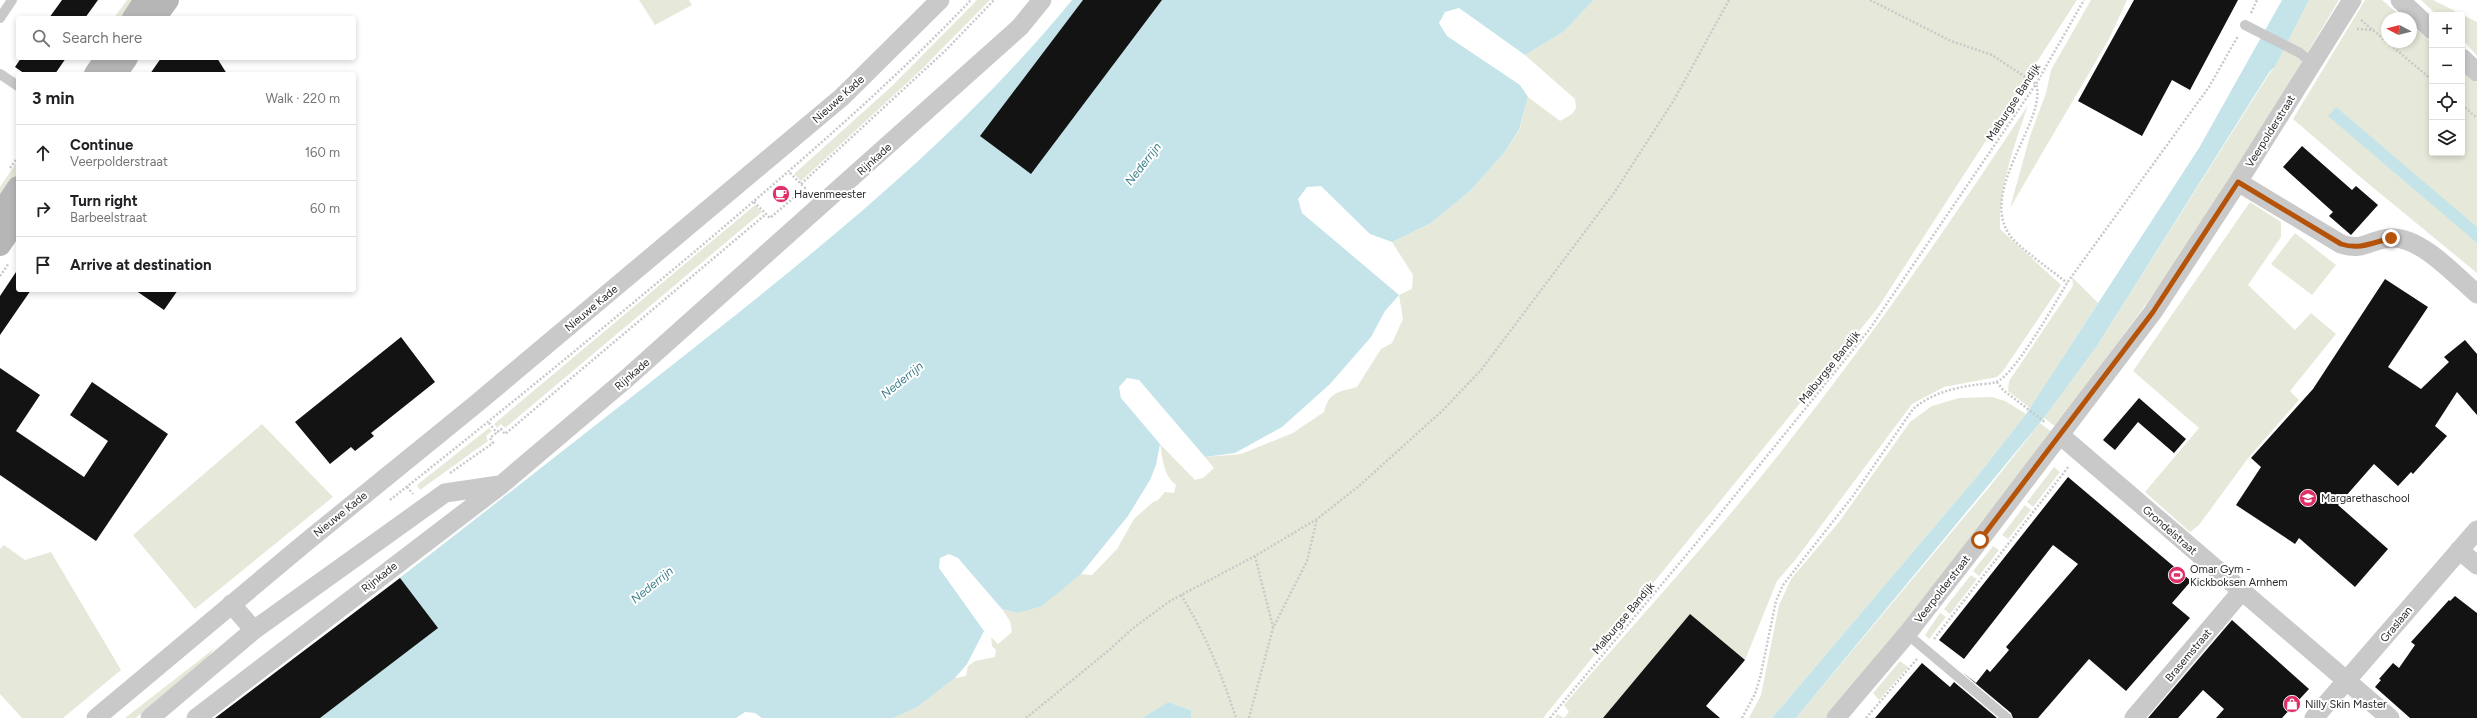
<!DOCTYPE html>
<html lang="en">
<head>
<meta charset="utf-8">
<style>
  body { margin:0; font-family:Figtree,sans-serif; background:#f2f2f2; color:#202124 }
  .controls { position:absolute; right:12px; top:12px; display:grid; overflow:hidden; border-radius:4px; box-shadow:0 2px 6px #0003 }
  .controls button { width:36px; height:36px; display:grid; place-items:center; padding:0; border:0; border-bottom:1px solid #e0e0e0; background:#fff; color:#202124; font:20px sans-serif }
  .compass { position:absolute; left:2381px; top:12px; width:36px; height:36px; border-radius:50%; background:#fff; box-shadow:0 2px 6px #0003; rotate:277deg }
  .stop { position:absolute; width:12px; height:12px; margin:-9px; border:3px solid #b45309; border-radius:50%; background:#fff }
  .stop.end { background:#b45309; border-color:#fff; box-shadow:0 1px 4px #0008 }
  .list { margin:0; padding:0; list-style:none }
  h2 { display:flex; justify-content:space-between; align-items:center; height:52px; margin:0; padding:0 16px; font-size:17px }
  h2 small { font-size:13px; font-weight:400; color:#757577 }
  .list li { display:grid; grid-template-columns:26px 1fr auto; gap:12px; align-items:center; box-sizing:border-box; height:56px; padding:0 16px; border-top:1px solid #e0e0e0 }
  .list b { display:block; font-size:15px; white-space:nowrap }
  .list p { margin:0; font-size:13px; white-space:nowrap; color:#757577 }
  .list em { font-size:13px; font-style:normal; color:#757577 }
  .icon { flex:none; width:22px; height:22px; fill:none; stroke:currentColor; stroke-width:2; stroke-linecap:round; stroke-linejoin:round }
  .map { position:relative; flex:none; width:2477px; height:718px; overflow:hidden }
  .search { position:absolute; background:#fff; box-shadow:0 2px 6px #0003; left:16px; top:16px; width:340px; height:44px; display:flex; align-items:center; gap:10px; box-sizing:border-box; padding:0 14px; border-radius:4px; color:#757577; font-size:15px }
  .panel { position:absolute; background:#fff; box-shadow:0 2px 6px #0003; left:16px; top:72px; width:340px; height:220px; border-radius:4px }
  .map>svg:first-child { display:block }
  .green { fill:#e6e9d9 }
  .water { fill:#c5e4e9 }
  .building { fill:#131313 }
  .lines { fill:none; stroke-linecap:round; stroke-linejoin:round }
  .path { stroke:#c9c9c9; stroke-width:2.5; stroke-dasharray:2 2; stroke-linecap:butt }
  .lane { stroke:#c9c9c9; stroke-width:10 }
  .street { stroke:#c9c9c9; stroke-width:19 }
  .secondary { stroke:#b6b6b6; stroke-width:22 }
  .route { stroke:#b45309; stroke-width:5 }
  .labels { text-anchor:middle; stroke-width:4; stroke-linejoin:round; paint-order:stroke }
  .street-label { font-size:11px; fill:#2c2c2c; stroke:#fff }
  .poi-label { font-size:11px; fill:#2c2c2c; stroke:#fff; text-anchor:start }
  .water-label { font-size:12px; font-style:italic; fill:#3d7f8a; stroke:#fff }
</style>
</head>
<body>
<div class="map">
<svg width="2477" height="718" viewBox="0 0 2477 718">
  <rect width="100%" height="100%" fill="#fff"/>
  <!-- green -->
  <path class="green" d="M 127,0 L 138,0 L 125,18 L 114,18 Z
    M 639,0 L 689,0 L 692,5 L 655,25 Z
    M 977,0 L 990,0 L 922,69 L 801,181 L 794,174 L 892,86 Z
    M 1594,0 L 2077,0 L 1877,309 L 1543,718 L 1191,718 L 1191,710 L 1168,702 L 1142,718 L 893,718 L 916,708 L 955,678 L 966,676 L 968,666 L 975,661 L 995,657 L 996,650 L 992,646 L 991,637 L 998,644 L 1012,632 L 1010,621 L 1002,609 L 1017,613 L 1064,587 L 1081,574 L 1092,575 L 1117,549 L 1134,519 L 1153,502 L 1158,500 L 1165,492 L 1174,493 L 1176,485 C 1163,475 1163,460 1160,444 L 1195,480 L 1203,478 L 1214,468 L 1205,457 L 1241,454 L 1293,433 L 1324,412 C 1329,392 1338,392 1357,387 L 1381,349 L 1392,343 L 1403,319 L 1399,295 L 1412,289 L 1413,275 L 1392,242 L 1431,223 L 1470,191 L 1504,153 L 1519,131 L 1528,97 L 1560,121 L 1572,114 L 1576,108 L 1575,99 L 1525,55 L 1563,32 Z
    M 2091,0 L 2127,0 L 2109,39 L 2010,208 L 2030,136 L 2046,93 L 2051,70 Z
    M 2309,0 L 2339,0 L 2254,142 L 2187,248 L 2056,427 L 2044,418 L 2097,346 L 2271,71 L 2275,67 Z
    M 2365,0 L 2382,0 L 2403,18 L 2387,18 L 2387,42 L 2411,42 L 2411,25 L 2432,43 L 2432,153 L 2462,153 L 2462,70 L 2477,83 L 2477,273 L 2365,181 L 2293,119 Z
    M 2421,0 L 2433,0 L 2455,11 L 2453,15 L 2437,15 Z
    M 2461,14 L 2477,22 L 2477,56 L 2462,39 Z
    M 2028,105 C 2014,147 1999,186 2000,229 L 2061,285 L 2003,371 L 1997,377 L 1944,387 L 1912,404 L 1796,559 L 1777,581 L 1745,660 L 1690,614 L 1603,718 L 1555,718 L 1557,714 L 1564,718 L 1569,712 L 1564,705 C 1632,626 1703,549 1768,468 C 1861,352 1946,230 2028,105 Z
    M 18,160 L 18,177 L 0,203 L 0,187 Z
    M 2250,202 L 2281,222 L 2281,237 L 2248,285 L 2295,330 L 2311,313 L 2336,334 L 2290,391 L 2299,400 L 2249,457 L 2199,525 L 2190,532 L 2145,492 L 2199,428 L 2133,371 Z
    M 755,205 L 762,212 L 505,428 L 501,424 L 497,428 L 494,424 Z
    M 2295,233 L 2336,265 L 2312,295 L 2271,264 Z
    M 2072,277 L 2098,303 L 2030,408 L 2008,391 L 2009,381 L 2073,286 Z
    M 1992,397 L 2005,401 L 2026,414 L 1979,474 L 1772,718 L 1749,718 L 1761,695 L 1779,605 L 1791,579 L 1839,522 L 1910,422 L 1932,406 L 1959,398 Z
    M 2040,423 L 2052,432 L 1866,674 L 1826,718 L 1796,718 L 1991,485 Z
    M 262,424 L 333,497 L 195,609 L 133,535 Z
    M 489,428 L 492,431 L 486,436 L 488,441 L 420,490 L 417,485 Z
    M 2054,467 L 2060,472 L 2033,507 L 2027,502 Z
    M 2025,505 L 2031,510 L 2008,539 L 2002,535 Z
    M 4,545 L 25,560 L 51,552 L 121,670 L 63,718 L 22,718 L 0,694 L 0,549 Z
    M 1993,546 L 1999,550 L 1979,576 L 1973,571 Z
    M 1971,575 L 1977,579 L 1950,614 L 1944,609 Z
    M 1940,613 L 1946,617 L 1929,639 L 1925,635 Z
    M 215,648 L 195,673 L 136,718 L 125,718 Z
    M 1900,661 L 1908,667 L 1879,700 L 1873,693 Z"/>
  <!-- water -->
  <path class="water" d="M 1072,0 L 1594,0 L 1563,32 L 1525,55 L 1459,8 L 1445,12 L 1439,23 L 1447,36 L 1520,85 L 1528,97 L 1519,130 L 1504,153 L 1470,191 L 1431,223 L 1392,242 L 1370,234 L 1321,186 L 1307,187 L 1298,199 L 1302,213 L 1399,295 L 1385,311 L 1371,337 L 1330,384 L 1282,427 L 1235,453 L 1205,457 L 1139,380 L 1127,378 L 1119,387 L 1121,398 L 1160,444 L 1156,465 L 1150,480 L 1128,516 L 1081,574 L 1042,606 L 1017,613 L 1002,609 L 958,558 L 949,554 L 940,558 L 939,568 L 984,631 L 967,664 L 955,678 L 916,708 L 893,718 L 762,718 L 755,713 L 745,712 L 736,718 L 217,718 C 363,607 508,494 652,381 C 800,264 952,147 1072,0 Z
    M 2282,0 L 2309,0 L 2275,67 L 2270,71 L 2097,346 L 2044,418 L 1796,718 L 1772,718 L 1979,474 L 2026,414 L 2199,148 Z
    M 2336,107 L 2477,227 L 2477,243 L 2328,116 Z
    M 1168,702 L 1191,710 L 1191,718 L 1142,718 Z"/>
  <!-- building -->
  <path class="building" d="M 62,0 L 98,0 L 85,18 L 49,18 Z
    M 1083,0 L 1162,0 L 1031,174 L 980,136 Z
    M 2134,0 L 2238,0 L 2190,90 L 2172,80 L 2142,136 L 2078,101 Z
    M 21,58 L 66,58 L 55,74 L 25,74 L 15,67 Z
    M 161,58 L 217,58 L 227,74 L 150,74 Z
    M 2302,146 L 2352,190 L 2356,186 L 2378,205 L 2351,235 L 2329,216 L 2333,212 L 2283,167 Z
    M 18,269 L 18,290 L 31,290 L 0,335 L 0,296 Z
    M 2385,279 L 2428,307 L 2388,367 L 2421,389 L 2449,362 L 2444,357 L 2465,340 L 2477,354 L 2477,415 L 2457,392 L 2435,426 L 2447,436 L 2413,474 L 2411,472 L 2398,486 L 2374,464 L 2338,505 L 2388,549 L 2355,587 L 2299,538 L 2295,544 L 2236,505 L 2261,467 L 2251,458 L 2313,389 Z
    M 135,290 L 178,290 L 164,310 Z
    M 401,337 L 435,382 L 371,433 L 374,436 L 355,451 L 351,447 L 330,464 L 295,422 Z
    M 0,368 L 40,395 L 16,431 L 84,477 L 108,441 L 70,415 L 92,382 L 168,434 L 96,541 L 0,475 Z
    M 2139,398 L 2186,439 L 2174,453 L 2138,422 L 2115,450 L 2103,440 Z
    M 2068,477 L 2191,581 L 2172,603 L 2190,618 L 2126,691 L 2089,659 L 2038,718 L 2013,718 L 2011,713 L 1962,672 L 1976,683 L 1987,669 L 1990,672 L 2009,650 L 2006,647 L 2078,564 L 2053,545 L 1964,659 L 1939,640 Z
    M 400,578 L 438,628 L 320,718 L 215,718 Z
    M 2455,596 L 2477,613 L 2477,718 L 2410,718 L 2375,687 L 2381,680 L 2379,679 L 2393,663 L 2399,668 L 2415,645 L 2411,642 L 2449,600 L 2450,601 Z
    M 1690,614 L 1745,660 L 1706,706 L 1720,718 L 1603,718 Z
    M 2232,620 L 2309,689 L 2282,718 L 2216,718 L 2224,709 L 2203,690 L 2178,718 L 2148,718 Z
    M 1922,663 L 1950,687 L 1954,682 L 1997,718 L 1875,718 Z"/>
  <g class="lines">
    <!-- path -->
    <path class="path" d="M 1870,0 L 1951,41 L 1992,55 L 2036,84 C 2048,119 1979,189 2009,234 C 2017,247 2053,271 2067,283
      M 2251,13 L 2257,0
      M 2361,20 L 2387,42
      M 2357,29 L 2374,30
      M 2387,42 L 2432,80
      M 2462,105 L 2477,118
      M 10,168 L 18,157
      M 801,184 L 947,49 L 994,0
      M 754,202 L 770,218 L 805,188 L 789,172
      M 0,276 L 9,263
      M 1997,382 L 2003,390 L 2046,423
      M 489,423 L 497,433
      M 450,473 L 493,443 L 490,438 L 501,429 L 505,434 L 766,214
      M 407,487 L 413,494
      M 390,500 C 499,414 606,326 712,237 C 801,161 890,85 971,0
      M 1255,556 L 1273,627
      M 1181,595 C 1205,633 1222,675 1236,718
      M 1934,639 L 2069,466
      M 1026,718 L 1108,651 L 1132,629 L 1170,601 L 1255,556 L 1317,519 L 1359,486 L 1442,411 L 1481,370 L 1614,193 L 1674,100 L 1729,0
      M 1249,718 L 1273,628 L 1307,561 L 1317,519
      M 1550,718 L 1698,541 L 1869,330 L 2036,84 L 2084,0
      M 1742,718 L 1755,694 L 1760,678 L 1776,601 L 1783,585 L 1853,496 L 1913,409 C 1931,394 1952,388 1975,385 C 1981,384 1990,384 1996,382 C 2014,376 2056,302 2067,283 L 2209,87 L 2238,36
      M 1866,718 L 1917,659"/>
    <!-- lane -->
    <path class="lane" d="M 0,18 L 12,0
      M 2245,25 L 2300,53 L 2312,63
      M 0,74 L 18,86
      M 1907,634 L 2007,718"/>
    <!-- street -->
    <path class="street" d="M 2400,0 L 2432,30
      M 2462,58 L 2477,72
      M 2238,182 L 2341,244 C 2364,252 2370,239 2391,238 C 2420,236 2456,276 2477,294
      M 2060,435 L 2390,718
      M 2459,550 L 2477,565
      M 231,604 L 254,630
      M 96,718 L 305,543 L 476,404 L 842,97 L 940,0
      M 150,718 L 254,630 L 445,493 L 499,485
      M 196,718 L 501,485 L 626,379 L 1020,27 L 1042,0
      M 1836,718 L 1907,634 L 1980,540 L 2153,312 L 2238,182 L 2352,0
      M 2134,718 L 2241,592
      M 2314,718 L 2477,530"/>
    <!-- secondary -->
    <path class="secondary" d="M 133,18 L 145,0
      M 155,18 L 168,0
      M 95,74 L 106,58
      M 116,74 L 127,58
      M 0,214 L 18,187
      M 0,245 L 18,219"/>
  </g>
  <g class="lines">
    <!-- route -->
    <path class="route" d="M 1980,540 L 2153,312 L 2238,182 L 2341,244 C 2359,250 2372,243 2391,238"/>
  </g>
  <!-- icons -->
  <defs>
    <symbol id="cafe-disc" viewBox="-11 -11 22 22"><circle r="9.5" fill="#df3167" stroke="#fff"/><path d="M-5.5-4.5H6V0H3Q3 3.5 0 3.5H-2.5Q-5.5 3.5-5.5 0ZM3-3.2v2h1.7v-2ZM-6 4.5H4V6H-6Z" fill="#fff"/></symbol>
    <symbol id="school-disc" viewBox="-11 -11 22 22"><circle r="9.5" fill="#df3167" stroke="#fff"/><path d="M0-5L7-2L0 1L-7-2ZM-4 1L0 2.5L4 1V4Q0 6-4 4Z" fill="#fff"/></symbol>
    <symbol id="stadium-disc" viewBox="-11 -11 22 22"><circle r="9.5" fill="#df3167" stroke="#fff"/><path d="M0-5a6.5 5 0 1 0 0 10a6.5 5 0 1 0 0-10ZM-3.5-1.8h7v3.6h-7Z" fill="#fff"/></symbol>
    <symbol id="shop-disc" viewBox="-11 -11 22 22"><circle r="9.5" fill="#df3167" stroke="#fff"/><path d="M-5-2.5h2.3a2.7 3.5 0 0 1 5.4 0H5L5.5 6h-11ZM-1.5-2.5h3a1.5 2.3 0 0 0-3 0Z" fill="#fff"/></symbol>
  </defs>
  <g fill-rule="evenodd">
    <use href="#cafe-disc" x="771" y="184" width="20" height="20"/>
    <use href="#school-disc" x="2298" y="488" width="20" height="20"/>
    <use href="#stadium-disc" x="2167" y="565" width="20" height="20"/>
    <use href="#shop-disc" x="2282" y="694" width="20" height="20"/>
  </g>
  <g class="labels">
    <!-- street labels -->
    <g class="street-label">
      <text transform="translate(838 99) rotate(-42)" y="4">Nieuwe Kade</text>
      <text transform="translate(2013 102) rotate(-57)" y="4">Malburgse Bandijk</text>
      <text transform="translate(2270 131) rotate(-58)" y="4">Veerpolderstraat</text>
      <text transform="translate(874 159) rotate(-42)" y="4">Rijnkade</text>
      <text transform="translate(591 308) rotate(-40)" y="4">Nieuwe Kade</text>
      <text transform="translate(1829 367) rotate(-51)" y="4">Malburgse Bandijk</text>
      <text transform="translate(632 374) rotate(-41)" y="4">Rijnkade</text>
      <text transform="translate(340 514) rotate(-39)" y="4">Nieuwe Kade</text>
      <text transform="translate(2170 530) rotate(41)" y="4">Grondelstraat</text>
      <text transform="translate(379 577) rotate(-38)" y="4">Rijnkade</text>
      <text transform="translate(1942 589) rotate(-52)" y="4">Veerpolderstraat</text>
      <text transform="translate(1623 618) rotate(-50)" y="4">Malburgse Bandijk</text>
      <text transform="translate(2396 624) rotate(-50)" y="4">Graslaan</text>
      <text transform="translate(2188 655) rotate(-50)" y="4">Brasemstraat</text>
    </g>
    <!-- poi labels -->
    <g class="poi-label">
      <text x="794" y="198">Havenmeester</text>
      <text x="2321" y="502">Margarethaschool</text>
      <text x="2190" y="573">Omar Gym -<tspan x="2190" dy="13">Kickboksen Arnhem</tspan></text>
      <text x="2305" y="708">Nilly Skin Master</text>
    </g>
    <!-- water labels -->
    <g class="water-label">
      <text transform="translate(1143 164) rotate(-52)" y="4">Nederrijn</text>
      <text transform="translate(902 380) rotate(-39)" y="4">Nederrijn</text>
      <text transform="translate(652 585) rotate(-39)" y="4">Nederrijn</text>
    </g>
  </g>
</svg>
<div class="controls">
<button>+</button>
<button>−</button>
<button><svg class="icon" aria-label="locate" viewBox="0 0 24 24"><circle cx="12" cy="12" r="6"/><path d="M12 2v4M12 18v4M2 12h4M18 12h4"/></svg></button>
<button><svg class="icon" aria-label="layers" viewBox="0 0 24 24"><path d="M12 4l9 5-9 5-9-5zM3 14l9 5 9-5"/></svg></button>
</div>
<svg class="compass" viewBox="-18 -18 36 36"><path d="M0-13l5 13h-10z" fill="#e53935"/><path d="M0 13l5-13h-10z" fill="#757577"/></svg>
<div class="stop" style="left:1980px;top:540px"></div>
<div class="stop end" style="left:2391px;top:238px"></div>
<div class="search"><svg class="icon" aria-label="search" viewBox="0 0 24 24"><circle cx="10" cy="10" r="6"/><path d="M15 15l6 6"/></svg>Search here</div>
<section class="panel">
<h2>3 min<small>Walk · 220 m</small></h2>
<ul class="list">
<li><svg class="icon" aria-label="ahead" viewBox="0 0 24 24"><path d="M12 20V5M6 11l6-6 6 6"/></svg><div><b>Continue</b><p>Veerpolderstraat</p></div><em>160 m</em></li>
<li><svg class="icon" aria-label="right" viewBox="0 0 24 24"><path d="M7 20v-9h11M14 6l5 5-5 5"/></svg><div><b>Turn right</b><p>Barbeelstraat</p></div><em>60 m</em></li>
<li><svg class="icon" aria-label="arrive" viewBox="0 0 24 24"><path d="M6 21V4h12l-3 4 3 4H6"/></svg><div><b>Arrive at destination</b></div></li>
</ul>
</section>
</div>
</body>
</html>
